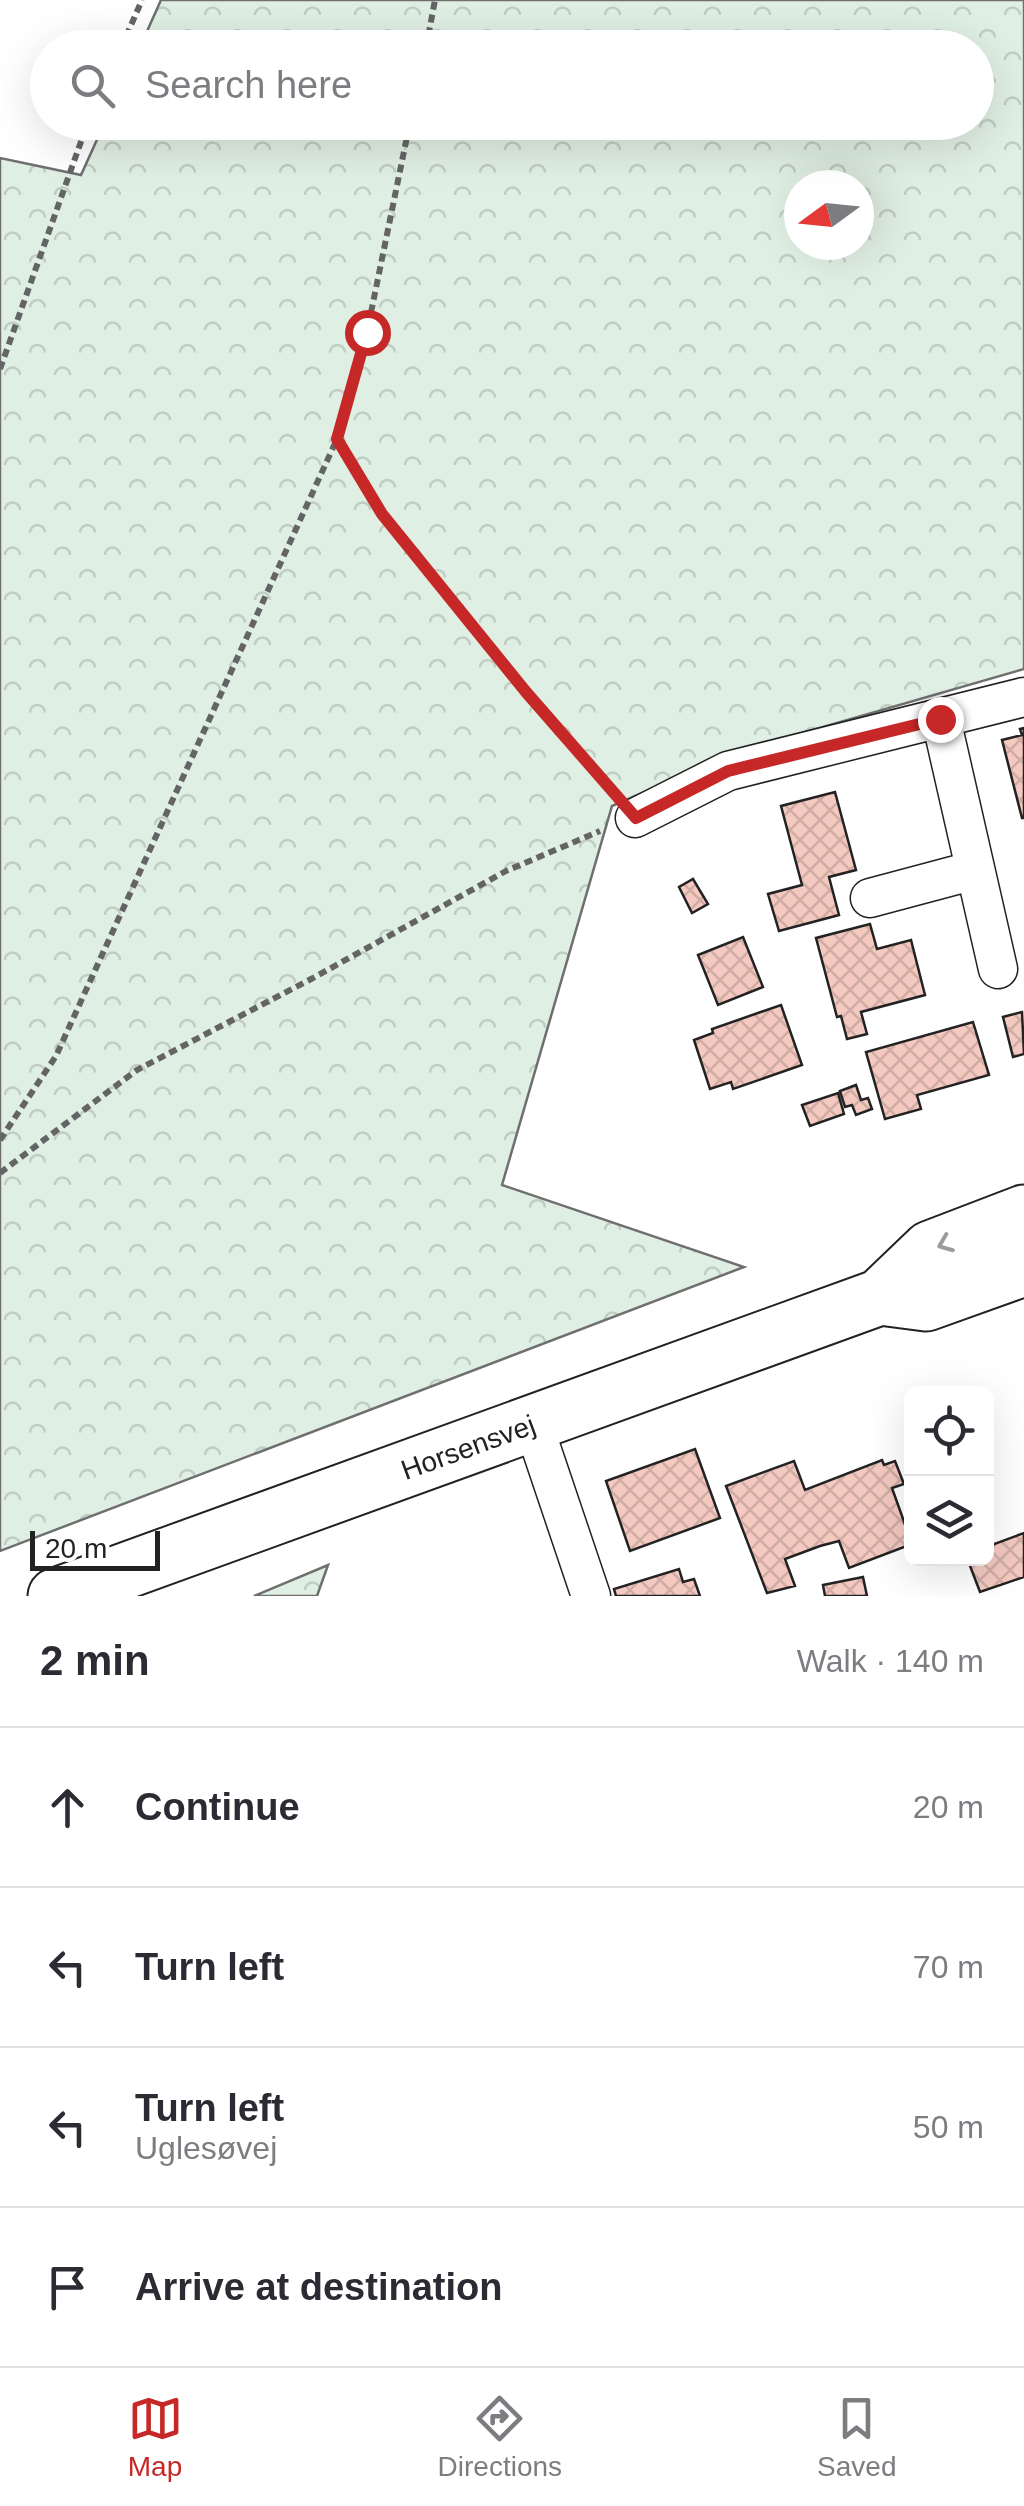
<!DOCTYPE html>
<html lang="en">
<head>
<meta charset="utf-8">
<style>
  body { margin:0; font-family:Helvetica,sans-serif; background:#f2f2f3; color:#2b2b33 }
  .controls { position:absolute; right:30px; bottom:30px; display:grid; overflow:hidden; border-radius:15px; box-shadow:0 10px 40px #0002 }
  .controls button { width:90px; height:90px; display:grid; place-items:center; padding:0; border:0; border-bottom:2px solid #e1e1e2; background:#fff; color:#2b2b33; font:50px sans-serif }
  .compass { position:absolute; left:784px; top:170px; width:90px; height:90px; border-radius:50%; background:#fff; box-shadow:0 10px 40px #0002; rotate:255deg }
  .scale { position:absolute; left:30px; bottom:25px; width:130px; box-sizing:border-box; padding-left:10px; border:5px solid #222; border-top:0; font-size:28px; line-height:35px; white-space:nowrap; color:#222; -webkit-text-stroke:8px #fff; paint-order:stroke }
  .stop { position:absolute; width:30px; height:30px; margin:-22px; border:8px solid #c62828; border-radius:50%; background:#fff }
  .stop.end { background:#c62828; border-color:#fff; box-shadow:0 2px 10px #0008 }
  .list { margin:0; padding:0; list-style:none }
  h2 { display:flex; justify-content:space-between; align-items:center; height:130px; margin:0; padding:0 40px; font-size:42px }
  h2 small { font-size:32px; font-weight:400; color:#7c7c81 }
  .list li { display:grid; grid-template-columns:65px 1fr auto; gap:30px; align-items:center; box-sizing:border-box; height:160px; padding:0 40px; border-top:2px solid #e1e1e2 }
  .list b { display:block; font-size:38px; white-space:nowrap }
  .list p { margin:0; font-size:32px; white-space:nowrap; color:#7c7c81 }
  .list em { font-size:32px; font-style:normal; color:#7c7c81 }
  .icon { flex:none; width:55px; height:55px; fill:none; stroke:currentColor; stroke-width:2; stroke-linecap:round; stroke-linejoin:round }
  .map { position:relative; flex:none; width:1024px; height:1596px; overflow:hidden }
  .search { position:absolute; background:#fff; box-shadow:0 10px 40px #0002; left:30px; right:30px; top:30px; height:110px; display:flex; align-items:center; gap:25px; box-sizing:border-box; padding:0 35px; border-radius:55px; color:#7c7c81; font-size:38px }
  .sheet { height:770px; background:#fff }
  nav { display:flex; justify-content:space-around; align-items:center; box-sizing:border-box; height:140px; border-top:2px solid #e1e1e2; background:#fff; font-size:28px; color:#7c7c81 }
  nav a { display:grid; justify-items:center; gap:5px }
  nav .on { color:#c62828 }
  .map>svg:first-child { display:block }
  .forest { fill:url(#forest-crowns); stroke:#6f6f6f; stroke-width:2.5; fill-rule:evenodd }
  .building { fill:url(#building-cross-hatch); stroke:#222; stroke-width:2.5 }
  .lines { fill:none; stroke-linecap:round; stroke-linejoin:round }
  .minor-casing { stroke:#222; stroke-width:41 }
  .primary-casing { stroke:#222; stroke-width:59 }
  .path { stroke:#646464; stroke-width:6; stroke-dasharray:8 5; stroke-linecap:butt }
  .minor { stroke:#fff; stroke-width:38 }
  .primary { stroke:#fff; stroke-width:55 }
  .oneway { stroke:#9c9c9c }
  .route { stroke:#c62828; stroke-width:12 }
  .labels { text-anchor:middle; stroke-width:8; stroke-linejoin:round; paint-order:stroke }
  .street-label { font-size:28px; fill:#222; stroke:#fff }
</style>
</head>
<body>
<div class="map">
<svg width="1024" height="1596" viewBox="0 0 1024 1596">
  <defs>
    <pattern id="forest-crowns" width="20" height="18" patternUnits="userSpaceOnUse" patternTransform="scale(2.5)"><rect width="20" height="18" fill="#e0efe3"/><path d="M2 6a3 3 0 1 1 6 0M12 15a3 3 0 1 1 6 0" fill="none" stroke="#c0cdc2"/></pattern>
    <pattern id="building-cross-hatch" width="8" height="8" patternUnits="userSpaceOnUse" patternTransform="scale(2.5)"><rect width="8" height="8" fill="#f3c9c0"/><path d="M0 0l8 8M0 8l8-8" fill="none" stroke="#d0aca5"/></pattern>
  </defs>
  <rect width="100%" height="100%" fill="#fff"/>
  <!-- forest -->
  <path class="forest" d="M 161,0 L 1024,0 L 1024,669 L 740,751 L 612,806 L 502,1185 L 744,1267 L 0,1551 L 0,158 L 81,175 L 105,122 L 976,122 L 976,48 L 140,47 ZM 799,185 L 859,185 L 859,245 L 799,245 Z
    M 328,1565 L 317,1596 L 254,1596 Z"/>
  <!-- building -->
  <path class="building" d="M 1024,728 L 1024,818 L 1022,818 L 1002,740 L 1022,735 L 1020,729 Z
    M 835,792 L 856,870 L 829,877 L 839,915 L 779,931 L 768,894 L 802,885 L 781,806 Z
    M 693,879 L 708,904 L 692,913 L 679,887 Z
    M 870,924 L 877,949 L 911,940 L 925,995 L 861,1012 L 867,1034 L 847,1039 L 841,1016 L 837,1017 L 816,938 Z
    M 743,937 L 763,987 L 718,1005 L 698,955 Z
    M 781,1005 L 802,1065 L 733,1089 L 731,1082 L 710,1089 L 694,1040 L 713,1033 L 712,1029 Z
    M 1022,1012 L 1024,1054 L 1013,1057 L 1003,1017 Z
    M 973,1022 L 989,1075 L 917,1095 L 921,1109 L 885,1119 L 866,1052 Z
    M 856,1085 L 861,1100 L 868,1098 L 872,1109 L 856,1115 L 852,1105 L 845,1107 L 840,1091 Z
    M 838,1093 L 844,1114 L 810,1126 L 802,1105 Z
    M 695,1449 L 720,1518 L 630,1551 L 606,1481 Z
    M 882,1460 L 884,1465 L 895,1461 L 904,1484 L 892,1488 L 912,1544 L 849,1568 L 839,1541 L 820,1546 L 785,1559 L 795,1586 L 767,1593 L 726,1486 L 794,1461 L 805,1490 Z
    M 1024,1533 L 1024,1577 L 980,1592 L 967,1558 L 986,1558 L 986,1547 Z
    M 679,1569 L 683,1582 L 694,1579 L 700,1596 L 616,1596 L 614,1589 Z
    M 863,1577 L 867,1596 L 825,1596 L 823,1585 Z"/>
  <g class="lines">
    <defs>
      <path id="minor" d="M 941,719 L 998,969
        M 635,818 L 728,771 L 1024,697
        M 870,898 L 975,870
        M 533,1424 L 591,1596"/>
      <path id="primary" d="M 880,1297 L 926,1303 L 1024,1268
        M 56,1596 L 880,1297 L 930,1249 L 1024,1213"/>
    </defs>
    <!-- minor casing -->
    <use href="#minor" class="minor-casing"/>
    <!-- primary casing -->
    <use href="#primary" class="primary-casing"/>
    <!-- path -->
    <path class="path" d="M 121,48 L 142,0
      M 426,48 L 435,0
      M 0,369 L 88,122
      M 337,439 L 383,515 L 609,789
      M 0,1140 L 56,1056 L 337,439 L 367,332 L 410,122
      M 0,1173 L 137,1070 L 313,978 L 506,871 L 600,831"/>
    <!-- minor -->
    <use href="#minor" class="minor"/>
    <!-- primary -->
    <use href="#primary" class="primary"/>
  </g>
  <!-- one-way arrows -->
  <defs><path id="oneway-chevron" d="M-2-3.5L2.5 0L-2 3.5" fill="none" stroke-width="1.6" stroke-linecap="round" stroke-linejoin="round" transform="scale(2.5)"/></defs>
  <use class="oneway" href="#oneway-chevron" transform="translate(945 1244) rotate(158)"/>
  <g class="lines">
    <!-- route -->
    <path class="route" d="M 367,332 L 337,439 L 382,514 L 526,692 L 636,818 L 728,771 L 940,719"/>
  </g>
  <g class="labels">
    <!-- street labels -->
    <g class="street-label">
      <text transform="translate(468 1447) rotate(-20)" y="10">Horsensvej</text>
    </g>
  </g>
</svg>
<div class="controls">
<button><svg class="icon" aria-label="locate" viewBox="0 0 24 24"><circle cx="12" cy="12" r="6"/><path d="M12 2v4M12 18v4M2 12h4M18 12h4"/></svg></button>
<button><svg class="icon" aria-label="layers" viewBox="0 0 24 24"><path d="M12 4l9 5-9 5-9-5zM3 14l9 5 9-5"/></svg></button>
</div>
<svg class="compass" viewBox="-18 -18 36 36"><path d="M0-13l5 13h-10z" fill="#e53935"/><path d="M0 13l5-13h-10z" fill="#7c7c81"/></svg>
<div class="scale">20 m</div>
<div class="stop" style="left:367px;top:332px"></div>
<div class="stop end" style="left:940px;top:719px"></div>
<div class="search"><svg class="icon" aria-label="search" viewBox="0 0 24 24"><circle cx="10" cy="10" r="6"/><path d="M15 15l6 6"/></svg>Search here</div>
</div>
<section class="sheet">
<h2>2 min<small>Walk · 140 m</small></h2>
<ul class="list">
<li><svg class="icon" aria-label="ahead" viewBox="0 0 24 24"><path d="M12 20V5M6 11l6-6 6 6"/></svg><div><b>Continue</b></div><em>20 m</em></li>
<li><svg class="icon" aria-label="left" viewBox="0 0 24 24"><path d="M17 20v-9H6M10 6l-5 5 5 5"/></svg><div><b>Turn left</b></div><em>70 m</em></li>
<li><svg class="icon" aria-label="left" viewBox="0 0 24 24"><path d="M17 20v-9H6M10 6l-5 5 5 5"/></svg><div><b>Turn left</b><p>Uglesøvej</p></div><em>50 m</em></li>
<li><svg class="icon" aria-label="arrive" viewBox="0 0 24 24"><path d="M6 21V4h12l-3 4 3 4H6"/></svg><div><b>Arrive at destination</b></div></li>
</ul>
</section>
<nav>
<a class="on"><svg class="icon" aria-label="map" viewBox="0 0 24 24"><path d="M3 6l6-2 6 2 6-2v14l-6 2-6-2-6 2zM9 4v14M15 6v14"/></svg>Map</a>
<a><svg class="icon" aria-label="directions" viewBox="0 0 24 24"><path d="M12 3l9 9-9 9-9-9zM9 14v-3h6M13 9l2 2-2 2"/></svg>Directions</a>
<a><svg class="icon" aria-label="saved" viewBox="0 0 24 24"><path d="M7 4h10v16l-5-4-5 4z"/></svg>Saved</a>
</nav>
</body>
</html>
